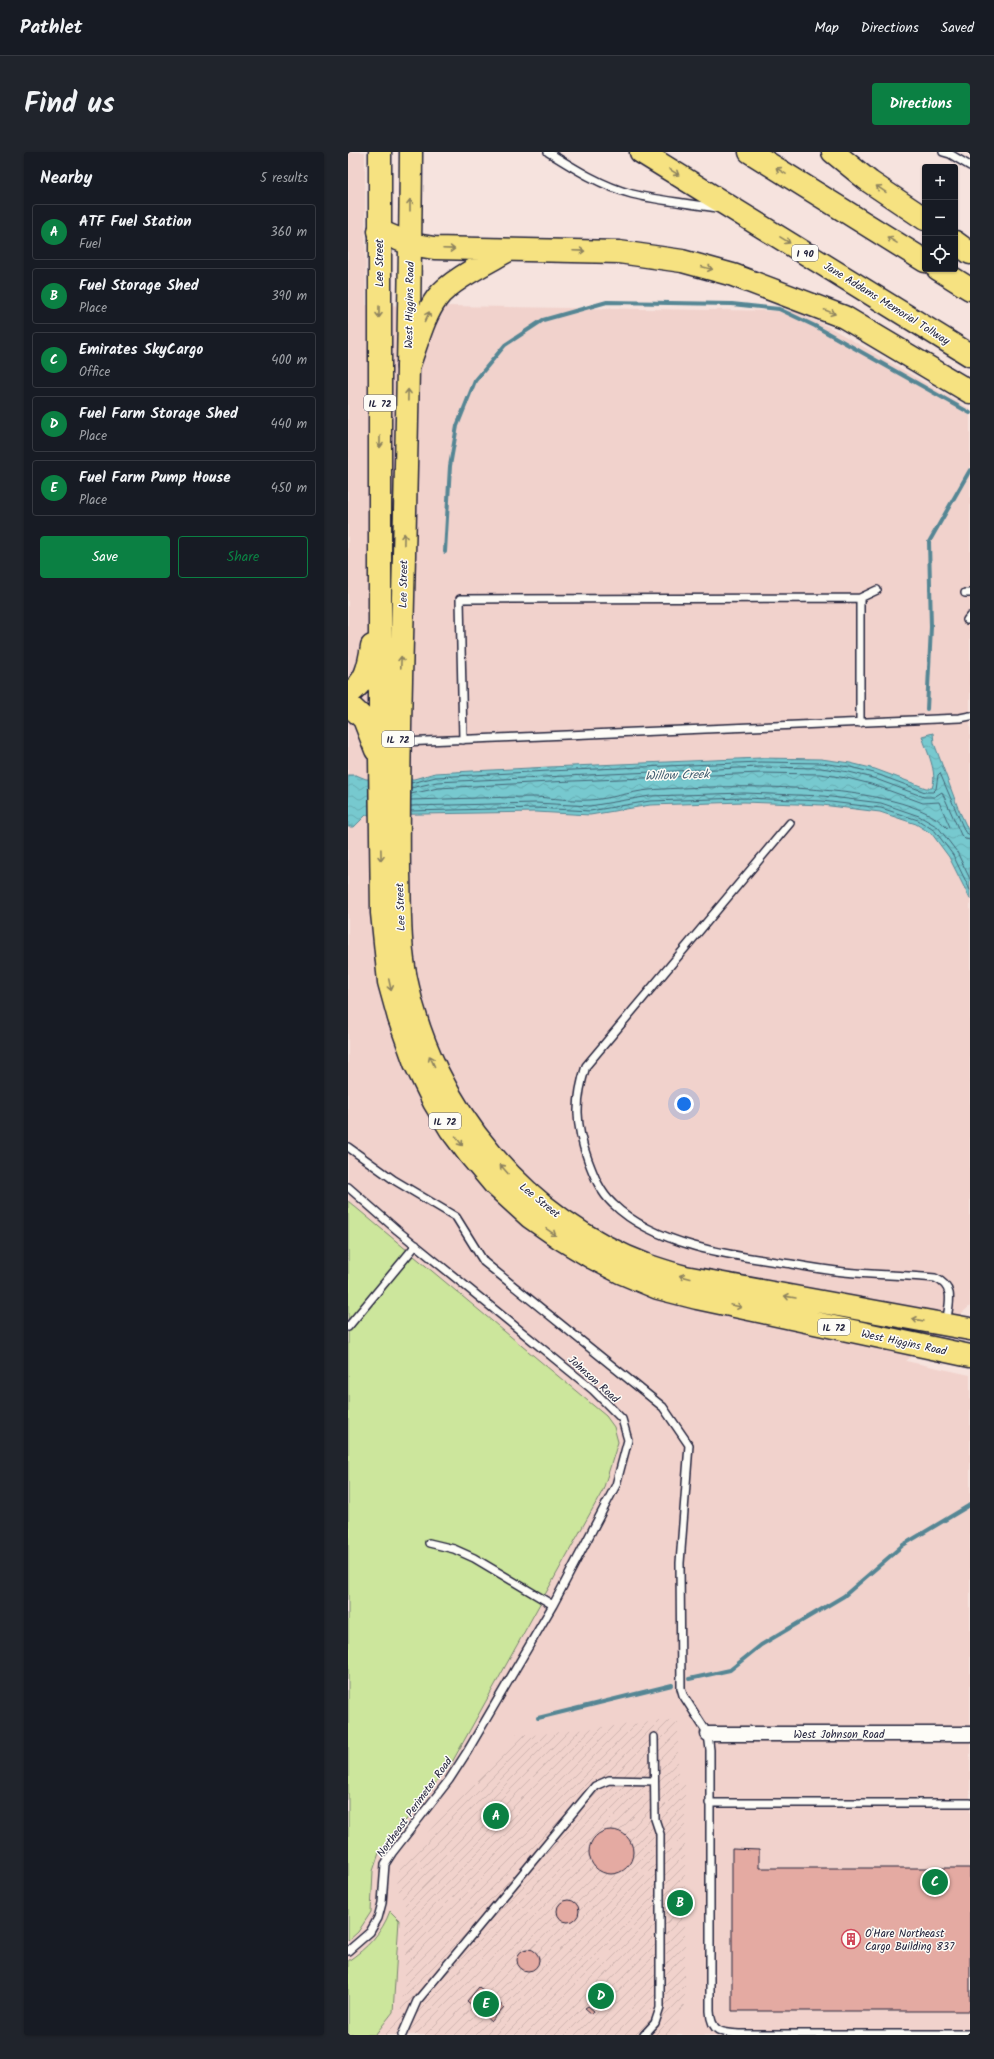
<!DOCTYPE html>
<html lang="en">
<head>
<meta charset="utf-8">
<style>
  body { margin:0; font-family:Kalam,sans-serif; background:#20242c; color:#f1f3f6 }
  .controls { position:absolute; right:12px; top:12px; display:grid; overflow:hidden; border-radius:4px; box-shadow:0 1px 3px #0004 }
  .controls button { width:36px; height:36px; display:grid; place-items:center; padding:0; border:0; border-bottom:1px solid #363941; background:#171b24; color:#f1f3f6; font:20px sans-serif }
  .you { position:absolute; left:336px; top:952px; width:14px; height:14px; margin:-10px; border:3px solid #fff; border-radius:50%; background:#1a73e8; box-shadow:0 0 0 6px #1a73e833 }
  .badge { display:grid; place-items:center; width:26px; height:26px; border-radius:50%; background:#0b8043; color:#fff; font-size:13px; font-weight:700 }
  .pin { position:absolute; translate:-50% -50%; border:2px solid #fff; box-shadow:0 1px 4px #0006 }
  .list { margin:0; padding:0; list-style:none }
  h2 { display:flex; justify-content:space-between; align-items:center; height:52px; margin:0; padding:0 16px; font-size:17px }
  h2 small { font-size:13px; font-weight:400; color:#9ea1a6 }
  .list li { display:grid; grid-template-columns:26px 1fr auto; gap:12px; align-items:center; box-sizing:border-box; height:56px; margin:0 8px 8px; padding:0 8px; border:1px solid #363941; border-radius:4px }
  .list b { display:block; font-size:15px; white-space:nowrap }
  .list p { margin:0; font-size:13px; white-space:nowrap; color:#9ea1a6 }
  .list em { font-size:13px; font-style:normal; color:#9ea1a6 }
  .actions { display:flex; gap:8px; padding:12px 16px }
  .actions a { flex:1; padding:9px 0; border:1px solid #0b8043; border-radius:4px; text-align:center; font-size:14px; color:#0b8043 }
  .actions .main { background:#0b8043; color:#fff }
  .icon { flex:none; width:22px; height:22px; fill:none; stroke:currentColor; stroke-width:2; stroke-linecap:round; stroke-linejoin:round }
  .map { position:relative; flex:none; width:622px; height:1883px; overflow:hidden; border-radius:4px }
  header { display:flex; align-items:center; gap:24px; box-sizing:border-box; height:56px; padding:0 20px; background:#171b24; border-bottom:1px solid #363941 }
  header strong { font-size:19px }
  nav { display:flex; gap:22px; margin-inline-start:auto; font-size:14px }
  .intro { display:flex; align-items:center; justify-content:space-between; box-sizing:border-box; height:96px; padding:0 24px }
  h1 { margin:0; font-size:28px }
  .button { padding:10px 18px; border-radius:4px; background:#0b8043; color:#fff; font-size:14px; font-weight:700 }
  main { display:flex; gap:24px; padding:0 24px }
  aside { flex:1; background:#171b24; border-radius:4px; box-shadow:0 1px 3px #0004 }
  .map>svg:first-child { display:block }
  .built { fill:#f1d2cc }
  .industrial { fill:url(#industrial-furrows) }
  .grass { fill:#cce69c; stroke:#77846c }
  .water { fill:url(#water-waves); stroke:#558694 }
  .lines { fill:none; stroke-linecap:round; stroke-linejoin:round }
  .shore { stroke:#446576; stroke-width:1 }
  .stream { stroke:#558694; stroke-width:4 }
  .building { fill:#e4aaa2; stroke:#22223b }
  .service-casing { stroke:#22223b; stroke-width:10 }
  .minor-casing { stroke:#22223b; stroke-width:17 }
  .primary-casing { stroke:#22223b; stroke-width:25 }
  .motorway-casing { stroke:#22223b; stroke-width:25 }
  .service { stroke:#fdfcf7; stroke-width:7 }
  .minor { stroke:#fdfcf7; stroke-width:14 }
  .primary { stroke:#f6e281; stroke-width:22 }
  .motorway { stroke:#f6e281; stroke-width:22 }
  .oneway { stroke:#8c825e }
  .labels { text-anchor:middle; stroke-width:3; stroke-linejoin:round; paint-order:stroke }
  .shield { fill:#fdfcf7; stroke:#646373; stroke-width:1 }
  .shield-label { font-size:10px; font-weight:bold; fill:#22223b }
  .street-label { font-size:11px; fill:#22223b; stroke:#fdfcf7 }
  .poi-label { font-size:11px; fill:#22223b; stroke:#fdfcf7; text-anchor:start }
  .water-label { font-size:12px; font-style:italic; fill:#405c6f; stroke:#fdfcf7 }
</style>
</head>
<body>
<header>
<strong>Pathlet</strong>
<nav><a>Map</a><a>Directions</a><a>Saved</a></nav>
</header>
<div class="intro"><h1>Find us</h1><a class="button">Directions</a></div>
<main>
<aside>
<h2>Nearby<small>5 results</small></h2>
<ul class="list">
<li><span class="badge">A</span><div><b>ATF Fuel Station</b><p>Fuel</p></div><em>360 m</em></li>
<li><span class="badge">B</span><div><b>Fuel Storage Shed</b><p>Place</p></div><em>390 m</em></li>
<li><span class="badge">C</span><div><b>Emirates SkyCargo</b><p>Office</p></div><em>400 m</em></li>
<li><span class="badge">D</span><div><b>Fuel Farm Storage Shed</b><p>Place</p></div><em>440 m</em></li>
<li><span class="badge">E</span><div><b>Fuel Farm Pump House</b><p>Place</p></div><em>450 m</em></li>
</ul>
<div class="actions"><a class="main">Save</a><a>Share</a></div>
</aside>
<div class="map">
<svg width="622" height="1883" viewBox="0 0 622 1883">
  <defs>
    <pattern id="industrial-furrows" width="10" height="10" patternUnits="userSpaceOnUse"><rect width="10" height="10" fill="#f1d2cc"/><path d="M-1 1l2-2M0 10L10 0M9 11l2-2" fill="none" stroke="#ceb4b0"/></pattern>
    <pattern id="water-waves" width="16" height="10" patternUnits="userSpaceOnUse"><rect width="16" height="10" fill="#77c9cf"/><path d="M0 5q4-4 8 0t8 0" fill="none" stroke="#67acb3"/></pattern>
  </defs>
  <rect width="100%" height="100%" fill="#f6e3de"/>
  <filter id="ink" filterUnits="userSpaceOnUse"><feTurbulence type="fractalNoise" baseFrequency=".025" numOctaves="2"/><feDisplacementMap in="SourceGraphic" scale="8" xChannelSelector="R" yChannelSelector="G"/><feConvolveMatrix kernelMatrix="1 2 1 2 8 2 1 2 1" color-interpolation-filters="sRGB"/></filter>
  <g filter="url(#ink)">
    <!-- built -->
    <path class="built" d="M 0,0 L 17,0 L 18,153 L 445,159 L 483,176 L 622,257 L 622,1154 L 558,1209 L 622,1223 L 622,1883 L 0,1883 Z"/>
    <!-- industrial -->
    <path class="industrial" d="M 330,1567 L 330,1631 L 337,1631 L 337,1859 L 322,1883 L 35,1883 L 52,1863 L 57,1831 L 57,1751 L 50,1738 L 49,1724 L 52,1714 L 124,1628 L 162,1594 L 169,1581 L 184,1583 Z"/>
    <!-- grass -->
    <path class="grass" d="M 0,1049 L 258,1264 L 266,1275 L 270,1290 L 255,1338 L 102,1614 L 98,1612 L 86,1634 L 31,1701 L 25,1719 L 23,1760 L 10,1780 L 0,1789 Z
      M 42,1759 L 51,1768 L 45,1860 L 27,1883 L 0,1883 L 0,1809 C 19,1796 34,1781 42,1759 Z"/>
    <!-- water -->
    <path class="water" d="M 585,581 L 586,591 L 610,656 L 622,682 L 622,747 L 601,705 L 584,682 L 568,672 L 532,660 L 474,653 L 396,650 L 302,653 L 242,663 L 188,660 L 18,663 L 6,675 L 0,675 L 0,623 L 8,623 L 18,627 L 66,627 L 87,621 L 201,615 L 412,606 L 473,607 L 502,611 L 527,617 L 578,636 L 584,636 C 590,620 579,600 574,584 Z"/>
    <g class="lines">
      <!-- shore -->
      <path class="shore" d="M 63,631 L 88,625 L 201,619 L 412,610 L 473,611 L 502,615 L 526,621 L 577,640 L 585,640 L 588,637 L 590,623 L 592,621 L 617,680 L 622,683
        M 63,636 L 89,630 L 412,615 L 473,616 L 501,620 L 525,626 L 576,645 L 586,645 L 594,640 L 613,683 L 617,687 L 622,688
        M 63,648 C 104,647 146,645 187,645 C 205,646 224,649 242,648 C 262,647 281,640 301,638 C 364,633 558,627 599,676 L 602,675 L 591,650 L 575,651 L 523,632 L 499,626 L 472,622 L 412,621 L 202,630 L 90,636 L 63,642
        M 63,654 L 188,651 L 242,654 L 302,644 L 396,641 L 475,644 L 533,651 L 571,664 L 590,675 L 609,700 L 622,727
        M 63,659 L 188,656 L 242,659 L 302,649 L 396,646 L 474,649 L 533,656 L 570,668 L 587,679 L 605,703 L 622,738"/>
      <!-- stream -->
      <path class="stream" d="M 97,400 L 102,314 L 109,274 L 127,229 L 157,193 L 195,168 L 259,150 L 384,152 L 431,157 L 467,174 L 622,261
        M 579,557 L 583,475 L 581,390 L 622,318
        M 341,1527 L 382,1518 L 413,1493 L 496,1444 L 555,1393 L 622,1353
        M 190,1566 L 324,1533"/>
    </g>
    <!-- building -->
    <path class="building" d="M241 1700a22 22 0 1 1 44 0a22 22 0 1 1-44 0Z
      M 384,1697 L 411,1698 L 411,1716 L 622,1716 L 622,1859 L 384,1859 Z
      M 325,1745 L 339,1745 L 339,1756 L 325,1756 Z
      M209 1759a11 11 0 1 1 22 0a11 11 0 1 1-22 0Z
      M169 1808a11 11 0 1 1 22 0a11 11 0 1 1-22 0Z
      M 255,1834 L 263,1841 L 252,1855 L 243,1848 Z
      M 131,1835 L 156,1855 L 143,1870 L 119,1849 Z
      M 240,1854 L 246,1859 L 244,1862 L 237,1856 Z"/>
    <g class="lines">
      <defs>
        <path id="service" d="M 200,0 C 227,17 254,34 284,42 C 312,49 341,51 369,56
          M 595,0 L 602,2 L 622,14
          M 617,441 L 622,441
          M 512,446 L 512,571
          M 619,468 L 622,464
          M 115,588 L 112,447 L 512,446 L 529,438
          M 54,590 L 612,566 L 622,564
          M 442,671 L 238,914 C 227,948 227,973 240,1008 C 246,1024 252,1040 265,1052 C 308,1094 386,1104 443,1112 C 460,1115 478,1118 496,1120 C 526,1123 557,1123 587,1126 C 608,1135 601,1152 598,1171
          M 0,995 L 46,1028 L 108,1065 L 136,1110 L 315,1255 L 341,1293 L 332,1411 L 333,1536 L 335,1543 L 360,1582 L 362,1598 L 362,1859 C 363,1880 373,1881 392,1882 L 622,1882
          M 0,1035 L 49,1078 L 245,1238 L 274,1267 L 280,1288 L 268,1333 L 205,1453 L 119,1600 L 101,1628 L 44,1701 L 37,1712 L 34,1751 L 30,1766 L 22,1780 L 0,1799
          M 0,1175 L 68,1093
          M 81,1391 L 106,1397 L 126,1406 L 205,1453
          M 361,1651 L 622,1651
          M 54,1883 L 69,1849 L 247,1634 L 261,1628 L 306,1629
          M 296,1883 L 307,1871 L 312,1856 L 312,1682 L 307,1667 L 306,1585"/>
        <path id="minor" d="M 360,1582 L 622,1582"/>
        <path id="primary" d="M 32,0 L 32,606 L 34,761 L 41,830 L 51,866 L 67,911 L 86,950 L 103,978 L 121,1002 L 147,1033 L 182,1065 L 212,1086 L 245,1106 L 272,1120 L 310,1136 L 349,1146 L 622,1204
          M 63,0 C 62,162 58,324 54,487 C 52,565 50,642 51,720 C 52,756 51,792 58,827 C 83,955 178,1069 301,1114 C 313,1118 325,1122 337,1125 L 622,1177
          M 0,542 C 18,531 21,514 24,494
          M 0,552 L 16,567 L 28,598"/>
        <path id="motorway" d="M 293,0 L 622,203
          M 402,0 L 577,109
          M 485,0 L 522,30 L 577,67
          M 31,79 L 62,92 L 86,96 L 271,100 L 334,109 L 385,123 L 496,165 L 622,240
          M 607,90 L 622,101
          M 590,117 L 622,137
          M 60,215 C 69,192 75,165 89,146 C 101,129 140,110 159,99"/>
      </defs>
      <!-- service casing -->
      <use href="#service" class="service-casing"/>
      <!-- minor casing -->
      <use href="#minor" class="minor-casing"/>
      <!-- primary casing -->
      <use href="#primary" class="primary-casing"/>
      <!-- motorway casing -->
      <use href="#motorway" class="motorway-casing"/>
      <!-- service -->
      <use href="#service" class="service"/>
      <!-- minor -->
      <use href="#minor" class="minor"/>
      <!-- primary -->
      <use href="#primary" class="primary"/>
      <!-- motorway -->
      <use href="#motorway" class="motorway"/>
    </g>
    <!-- one-way arrows -->
    <defs><path id="oneway-shaft" d="M-6 0H5M1.5-3L5.5 0L1.5 3" fill="none" stroke-width="1.6" stroke-linecap="round" stroke-linejoin="round"/></defs>
    <g class="oneway">
      <use href="#oneway-shaft" transform="translate(433 19) rotate(-148)"/>
      <use href="#oneway-shaft" transform="translate(326 20) rotate(32)"/>
      <use href="#oneway-shaft" transform="translate(533 37) rotate(-146)"/>
      <use href="#oneway-shaft" transform="translate(62 53) rotate(-90)"/>
      <use href="#oneway-shaft" transform="translate(437 88) rotate(32)"/>
      <use href="#oneway-shaft" transform="translate(544 88) rotate(-148)"/>
      <use href="#oneway-shaft" transform="translate(101 97) rotate(2)"/>
      <use href="#oneway-shaft" transform="translate(231 99) rotate(2)"/>
      <use href="#oneway-shaft" transform="translate(359 116) rotate(14)"/>
      <use href="#oneway-shaft" transform="translate(31 160) rotate(90)"/>
      <use href="#oneway-shaft" transform="translate(482 160) rotate(22)"/>
      <use href="#oneway-shaft" transform="translate(79 165) rotate(-65)"/>
      <use href="#oneway-shaft" transform="translate(60 243) rotate(-89)"/>
      <use href="#oneway-shaft" transform="translate(32 290) rotate(90)"/>
      <use href="#oneway-shaft" transform="translate(56 387) rotate(-89)"/>
      <use href="#oneway-shaft" transform="translate(53 510) rotate(-88)"/>
      <use href="#oneway-shaft" transform="translate(33 703) rotate(89)"/>
      <use href="#oneway-shaft" transform="translate(42 833) rotate(78)"/>
      <use href="#oneway-shaft" transform="translate(84 909) rotate(-115)"/>
      <use href="#oneway-shaft" transform="translate(111 989) rotate(54)"/>
      <use href="#oneway-shaft" transform="translate(156 1017) rotate(-131)"/>
      <use href="#oneway-shaft" transform="translate(203 1080) rotate(35)"/>
      <use href="#oneway-shaft" transform="translate(337 1125) rotate(-165)"/>
      <use href="#oneway-shaft" transform="translate(442 1145) rotate(-170)"/>
      <use href="#oneway-shaft" transform="translate(388 1154) rotate(12)"/>
      <use href="#oneway-shaft" transform="translate(570 1168) rotate(-170)"/>
    </g>
  </g>
  <!-- icons -->
  <defs>
    <symbol id="building-ring" viewBox="-11 -11 22 22"><circle r="9.5" fill="#fdfcf7" stroke="#d1495b" stroke-width="1.5"/><path d="M-4-6H4V6H1V3H-1V6H-4ZM-2.5-4.3h1.7v1.8h-1.7ZM.8-4.3h1.7v1.8H.8ZM-2.5-1h1.7V.8h-1.7ZM.8-1h1.7V.8H.8Z" fill="#d1495b"/></symbol>
  </defs>
  <g fill-rule="evenodd">
    <use href="#building-ring" x="492" y="1776" width="22" height="22"/>
  </g>
  <g class="labels">
    <!-- shield labels -->
    <g class="shield">
      <rect x="444" y="93" width="26" height="16" rx="3"/>
      <rect x="16" y="243" width="32" height="16" rx="3"/>
      <rect x="34" y="579" width="32" height="16" rx="3"/>
      <rect x="81" y="961" width="32" height="16" rx="3"/>
      <rect x="470" y="1167" width="32" height="16" rx="3"/>
    </g>
    <g class="shield-label">
      <text x="457" y="105">I 90</text>
      <text x="32" y="255">IL 72</text>
      <text x="50" y="591">IL 72</text>
      <text x="97" y="973">IL 72</text>
      <text x="486" y="1179">IL 72</text>
    </g>
    <!-- street labels -->
    <g class="street-label">
      <text transform="translate(31 111) rotate(-90)" y="4">Lee Street</text>
      <text transform="translate(539 151) rotate(32)" y="4">Jane Addams Memorial Tollway</text>
      <text transform="translate(61 153) rotate(-89)" y="4">West Higgins Road</text>
      <text transform="translate(55 432) rotate(-89)" y="4">Lee Street</text>
      <text transform="translate(52 755) rotate(-92)" y="4">Lee Street</text>
      <text transform="translate(192 1048) rotate(39)" y="4">Lee Street</text>
      <text transform="translate(556 1190) rotate(12)" y="4">West Higgins Road</text>
      <text transform="translate(246 1227) rotate(42)" y="4">Johnson Road</text>
      <text x="491" y="1586">West Johnson Road</text>
      <text transform="translate(66 1655) rotate(-54)" y="4">Northeast Perimeter Road</text>
    </g>
    <!-- poi labels -->
    <g class="poi-label">
      <text x="517" y="1785">O'Hare Northeast<tspan x="517" dy="13">Cargo Building 837</tspan></text>
    </g>
    <!-- water labels -->
    <g class="water-label">
      <text transform="translate(329 623) rotate(-2)" y="4">Willow Creek</text>
    </g>
  </g>
</svg>
<div class="controls">
<button>+</button>
<button>−</button>
<button><svg class="icon" aria-label="locate" viewBox="0 0 24 24"><circle cx="12" cy="12" r="6"/><path d="M12 2v4M12 18v4M2 12h4M18 12h4"/></svg></button>
</div>
<div class="you"></div>
<div class="pin badge" style="left:148px;top:1664px">A</div>
<div class="pin badge" style="left:332px;top:1751px">B</div>
<div class="pin badge" style="left:587px;top:1730px">C</div>
<div class="pin badge" style="left:253px;top:1844px">D</div>
<div class="pin badge" style="left:138px;top:1852px">E</div>
</div>
</main>
</body>
</html>
